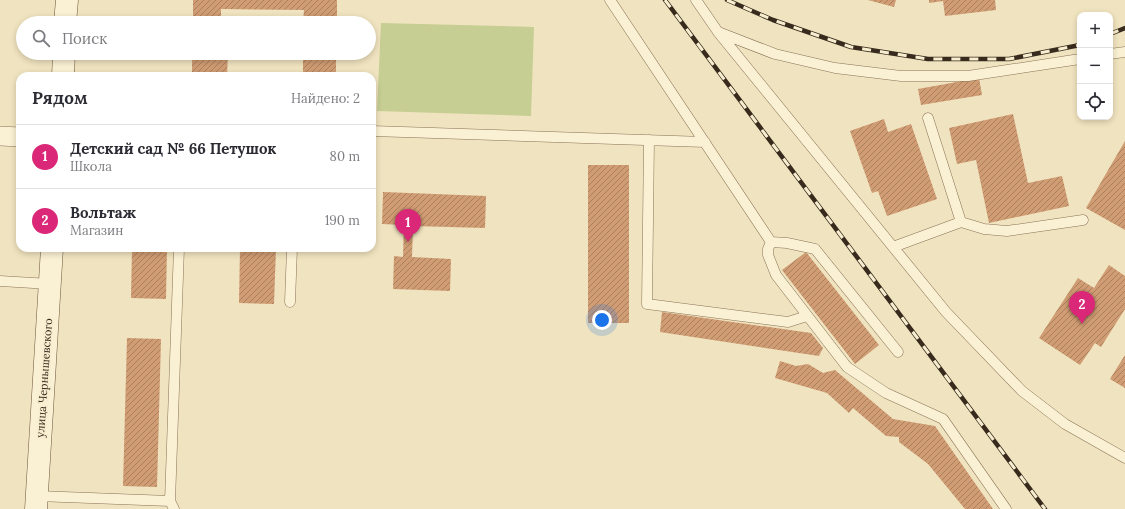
<!DOCTYPE html>
<html lang="ru">
<head>
<meta charset="utf-8">
<style>
  body { margin:0; font-family:Lora,serif; background:#f7f7f7; color:#2b2b33 }
  .controls { position:absolute; right:12px; top:12px; display:grid; overflow:hidden; border-radius:8px; box-shadow:0 2px 6px #0003 }
  .controls button { width:36px; height:36px; display:grid; place-items:center; padding:0; border:0; border-bottom:1px solid #e1e1e2; background:#fff; color:#2b2b33; font:20px sans-serif }
  .you { position:absolute; left:602px; top:320px; width:14px; height:14px; margin:-10px; border:3px solid #fff; border-radius:50%; background:#1a73e8; box-shadow:0 0 0 6px #1a73e833 }
  .badge { display:grid; place-items:center; width:26px; height:26px; border-radius:50%; background:#db2777; color:#fff; font-size:13px; font-weight:700 }
  .pin { position:absolute; translate:-50% -33px; filter:drop-shadow(0 1px 2px #0008) }
  .pin::after { content:''; position:absolute; top:21px; width:14px; height:12px; background:inherit; clip-path:polygon(0 0,100% 0,50% 100%) }
  .list { margin:0; padding:0; list-style:none }
  h2 { display:flex; justify-content:space-between; align-items:center; height:52px; margin:0; padding:0 16px; font-size:17px }
  h2 small { font-size:13px; font-weight:400; color:#7c7c81 }
  .list li { display:grid; grid-template-columns:26px 1fr auto; gap:12px; align-items:center; box-sizing:border-box; height:64px; padding:0 16px; border-top:1px solid #e1e1e2 }
  .list b { display:block; font-size:15px; white-space:nowrap }
  .list p { margin:0; font-size:13px; white-space:nowrap; color:#7c7c81 }
  .list em { font-size:13px; font-style:normal; color:#7c7c81 }
  .icon { flex:none; width:22px; height:22px; fill:none; stroke:currentColor; stroke-width:2; stroke-linecap:round; stroke-linejoin:round }
  .map { position:relative; flex:none; width:1125px; height:509px; overflow:hidden }
  .search { position:absolute; background:#fff; box-shadow:0 2px 6px #0003; left:16px; top:16px; width:360px; height:44px; display:flex; align-items:center; gap:10px; box-sizing:border-box; padding:0 14px; border-radius:22px; color:#7c7c81; font-size:15px }
  .panel { position:absolute; background:#fff; box-shadow:0 2px 6px #0003; left:16px; top:72px; width:360px; height:180px; border-radius:12px }
  .map>svg:first-child { display:block }
  .pitch { fill:#c6ce93 }
  .building { fill:url(#building-hatch) }
  .lines { fill:none; stroke-linecap:round; stroke-linejoin:round }
  .service-casing { stroke:#897357; stroke-width:11 }
  .minor-casing { stroke:#897357; stroke-width:20 }
  .secondary-casing { stroke:#6b543a; stroke-width:23 }
  .service { stroke:#faf0d3; stroke-width:10 }
  .minor { stroke:#faf0d3; stroke-width:19 }
  .secondary { stroke:#faf0d3; stroke-width:22 }
  .rail-casing { stroke:#382a1c; stroke-width:4.5 }
  .rail { stroke:#f7edcf; stroke-width:3; stroke-dasharray:9; stroke-linecap:butt }
  .labels { text-anchor:middle; stroke-width:4; stroke-linejoin:round; paint-order:stroke }
  .street-label { font-size:11px; fill:#382a1c; stroke:#f7edcf }
</style>
</head>
<body>
<div class="map">
<svg width="1125" height="509" viewBox="0 0 1125 509">
  <defs>
    <pattern id="building-hatch" width="6" height="6" patternUnits="userSpaceOnUse"><rect width="6" height="6" fill="#d09c73"/><path d="M-1 1l2-2M0 6l6-6M5 7l2-2" fill="none" stroke="#aa7f5e"/></pattern>
  </defs>
  <rect width="100%" height="100%" fill="#f0e3bf"/>
  <!-- pitch -->
  <path class="pitch" d="M 381,23 L 534,27 L 531,116 L 377,111 Z"/>
  <!-- building -->
  <path class="building" d="M 193,0 L 337,0 L 337,23 L 303,23 L 304,10 L 221,9 L 221,23 L 193,23 Z
    M 868,0 L 896,0 L 894,7 Z
    M 929,0 L 995,0 L 996,10 L 945,16 L 943,1 L 929,3 Z
    M 192,53 L 228,53 L 227,76 L 192,76 Z
    M 303,53 L 336,53 L 336,76 L 303,76 Z
    M 979,78 L 982,95 L 921,105 L 918,89 Z
    M 1013,114 L 1028,183 L 1062,176 L 1069,206 L 989,223 L 976,160 L 957,164 L 949,128 Z
    M 884,119 L 888,132 L 911,124 L 937,199 L 887,216 L 878,191 L 872,193 L 850,131 Z
    M 1125,141 L 1125,230 L 1086,208 Z
    M 588,165 L 629,165 L 629,323 L 588,323 Z
    M 383,192 L 486,196 L 485,228 L 413,226 L 412,257 L 451,259 L 450,291 L 393,289 L 394,256 L 403,257 L 404,225 L 382,224 Z
    M 132,248 L 167,248 L 166,299 L 131,298 Z
    M 240,248 L 276,248 L 274,304 L 239,303 Z
    M 806,252 L 879,345 L 855,364 L 782,270 Z
    M 1109,265 L 1125,276 L 1125,309 L 1101,347 L 1095,343 L 1080,365 L 1039,338 L 1078,278 L 1094,288 Z
    M 662,312 L 811,333 L 823,348 L 819,356 L 660,332 Z
    M 127,338 L 161,339 L 157,487 L 123,486 Z
    M 1125,355 L 1125,388 L 1110,379 Z
    M 780,361 L 796,366 L 808,364 L 823,373 L 835,370 L 893,419 L 935,426 L 993,509 L 965,509 L 928,464 L 899,442 L 899,437 L 886,436 L 853,408 L 849,413 L 827,393 L 775,378 Z"/>
  <g class="lines">
    <defs>
      <path id="service" d="M 610,0 L 771,242 L 768,249 L 768,255 L 776,275 L 847,367 L 886,393 L 943,419 L 1006,509
        M 696,0 L 718,32 L 946,312 L 1022,391 L 1065,424 L 1125,458
        M 718,32 L 775,54 L 835,68 L 901,76 L 968,76 L 1080,59
        M 1110,54 L 1125,52
        M 928,118 L 961,222
        M 372,131 L 705,142
        M 649,140 L 647,304 L 788,322 L 807,316
        M 771,242 L 787,243 L 815,249 L 898,352
        M 893,247 L 961,222 L 984,229 L 1007,231 L 1083,220
        M 0,281 L 50,284
        M 290,302 L 292,248
        M 37,496 L 170,501
        M 174,509 L 170,501 L 179,248"/>
      <path id="minor" d="M 0,136 L 20,137"/>
      <path id="secondary" d="M 65,23 L 67,0
        M 63,76 L 64,53
        M 36,509 L 52,248"/>
    </defs>
    <!-- service casing -->
    <use href="#service" class="service-casing"/>
    <!-- minor casing -->
    <use href="#minor" class="minor-casing"/>
    <!-- secondary casing -->
    <use href="#secondary" class="secondary-casing"/>
    <!-- service -->
    <use href="#service" class="service"/>
    <!-- minor -->
    <use href="#minor" class="minor"/>
    <!-- secondary -->
    <use href="#secondary" class="secondary"/>
    <defs>
      <path id="rail" d="M 665,0 L 1045,509
        M 727,0 L 773,20 L 851,47 L 928,59 L 1009,59 L 1080,45
        M 1110,34 L 1125,28"/>
    </defs>
    <!-- rail casing -->
    <use href="#rail" class="rail-casing"/>
    <!-- rail -->
    <use href="#rail" class="rail"/>
  </g>
  <g class="labels">
    <!-- street labels -->
    <g class="street-label">
      <text transform="translate(44 378) rotate(-86)" y="4">улица Чернышевского</text>
    </g>
  </g>
</svg>
<div class="controls">
<button>+</button>
<button>−</button>
<button><svg class="icon" aria-label="locate" viewBox="0 0 24 24"><circle cx="12" cy="12" r="6"/><path d="M12 2v4M12 18v4M2 12h4M18 12h4"/></svg></button>
</div>
<div class="you"></div>
<div class="pin badge" style="left:408px;top:242px">1</div>
<div class="pin badge" style="left:1082px;top:324px">2</div>
<div class="search"><svg class="icon" aria-label="search" viewBox="0 0 24 24"><circle cx="10" cy="10" r="6"/><path d="M15 15l6 6"/></svg>Поиск</div>
<section class="panel">
<h2>Рядом<small>Найдено: 2</small></h2>
<ul class="list">
<li><span class="badge">1</span><div><b>Детский сад № 66 Петушок</b><p>Школа</p></div><em>80 m</em></li>
<li><span class="badge">2</span><div><b>Вольтаж</b><p>Магазин</p></div><em>190 m</em></li>
</ul>
</section>
</div>
</body>
</html>
